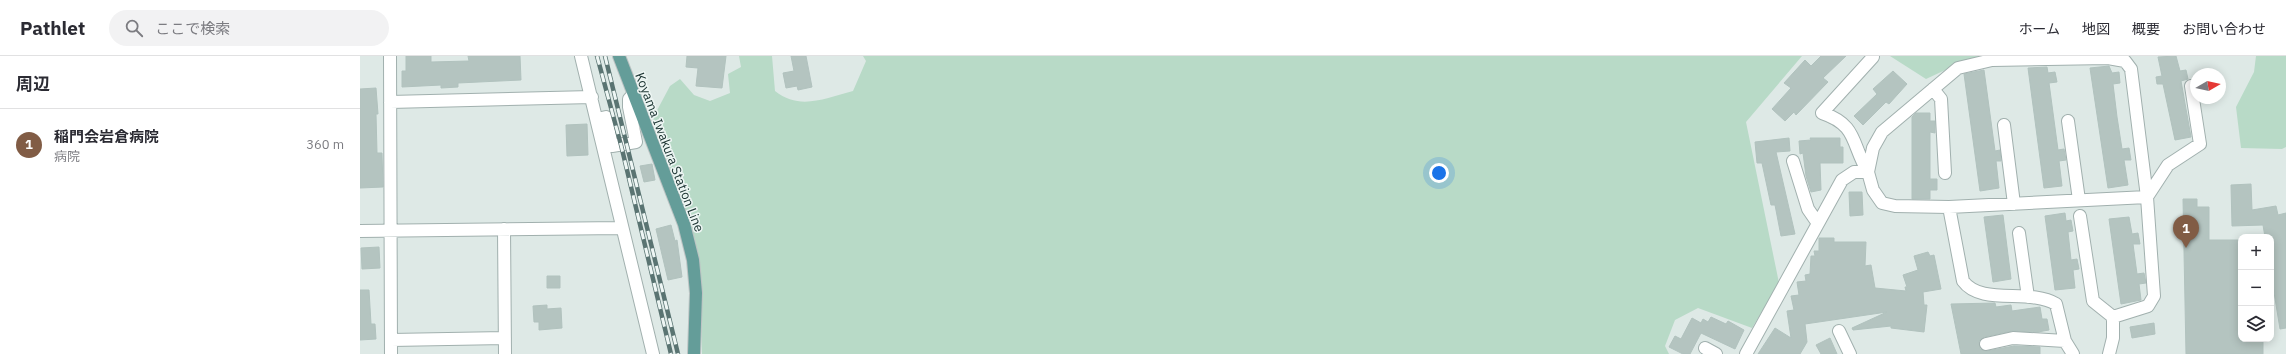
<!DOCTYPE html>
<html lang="ja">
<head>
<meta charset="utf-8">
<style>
  body { margin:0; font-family:"IBM Plex Sans","Noto Sans JP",sans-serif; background:#f2f2f3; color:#2b2b33 }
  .controls { position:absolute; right:12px; bottom:12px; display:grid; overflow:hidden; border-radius:8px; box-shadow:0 2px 10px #0003 }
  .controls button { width:36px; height:36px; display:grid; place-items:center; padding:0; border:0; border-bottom:1px solid #e1e1e2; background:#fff; color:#2b2b33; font:20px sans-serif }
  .compass { position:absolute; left:1830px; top:12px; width:36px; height:36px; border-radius:50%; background:#fff; box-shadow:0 2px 10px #0003; rotate:81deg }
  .you { position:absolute; left:1079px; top:117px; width:14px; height:14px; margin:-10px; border:3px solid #fff; border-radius:50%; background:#1a73e8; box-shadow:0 0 0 6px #1a73e833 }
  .badge { display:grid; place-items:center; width:26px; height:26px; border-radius:50%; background:#815c45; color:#fff; font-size:13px; font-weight:700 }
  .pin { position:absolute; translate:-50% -33px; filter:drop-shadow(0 1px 2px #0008) }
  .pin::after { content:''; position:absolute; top:21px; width:14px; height:12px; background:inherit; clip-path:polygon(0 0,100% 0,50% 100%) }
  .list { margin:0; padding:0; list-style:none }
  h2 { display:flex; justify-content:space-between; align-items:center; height:52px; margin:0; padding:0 16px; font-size:17px }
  h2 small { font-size:13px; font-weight:400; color:#7c7c81 }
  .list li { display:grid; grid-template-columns:26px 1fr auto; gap:12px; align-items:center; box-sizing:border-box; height:72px; padding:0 16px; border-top:1px solid #e1e1e2 }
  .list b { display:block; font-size:15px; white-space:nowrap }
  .list p { margin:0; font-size:13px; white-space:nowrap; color:#7c7c81 }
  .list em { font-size:13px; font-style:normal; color:#7c7c81 }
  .icon { flex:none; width:22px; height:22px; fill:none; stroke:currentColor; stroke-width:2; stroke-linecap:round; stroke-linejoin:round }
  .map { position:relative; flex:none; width:1926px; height:298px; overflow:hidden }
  header { display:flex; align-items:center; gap:24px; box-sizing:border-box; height:56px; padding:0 20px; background:#fff; border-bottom:1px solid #e1e1e2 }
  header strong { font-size:19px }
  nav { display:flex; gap:22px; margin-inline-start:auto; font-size:14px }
  .search { width:280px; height:36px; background:#f2f2f3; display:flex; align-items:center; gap:10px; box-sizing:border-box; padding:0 14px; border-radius:22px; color:#7c7c81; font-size:15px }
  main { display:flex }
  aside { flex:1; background:#fff }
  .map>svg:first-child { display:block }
  .green { fill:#b8dac7 }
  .building { fill:#b4c4c0; stroke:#b1c2be }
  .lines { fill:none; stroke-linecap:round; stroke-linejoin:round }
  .minor-casing { stroke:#a1b0ae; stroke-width:14 }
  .major-casing { stroke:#bcc3c3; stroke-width:14 }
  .minor { stroke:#fff; stroke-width:12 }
  .major { stroke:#649d99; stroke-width:12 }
  .rail-casing { stroke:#5a7472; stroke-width:4.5 }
  .rail { stroke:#eef6f4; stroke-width:3; stroke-dasharray:9; stroke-linecap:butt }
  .labels { text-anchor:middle; stroke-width:3; stroke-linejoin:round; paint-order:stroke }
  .street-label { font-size:13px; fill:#203836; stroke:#eef6f4 }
</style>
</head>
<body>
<header>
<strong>Pathlet</strong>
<div class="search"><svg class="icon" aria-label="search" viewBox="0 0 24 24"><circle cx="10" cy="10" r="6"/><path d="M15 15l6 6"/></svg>ここで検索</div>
<nav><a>ホーム</a><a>地図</a><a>概要</a><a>お問い合わせ</a></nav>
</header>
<main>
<aside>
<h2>周辺<small></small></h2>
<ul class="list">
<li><span class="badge">1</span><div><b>稲門会岩倉病院</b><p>病院</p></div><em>360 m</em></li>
</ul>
</aside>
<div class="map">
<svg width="1926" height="298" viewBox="0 0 1926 298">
  <rect width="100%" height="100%" fill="#dee9e6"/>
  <!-- green -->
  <path class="green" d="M 379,0 L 412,0 L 415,35 C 440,55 465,42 493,35 L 506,5 L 503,0 L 1442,0 L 1386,66 L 1419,227 L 1392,272 L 1338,252 L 1315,264 L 1305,290 L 1309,298 L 342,298 L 340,225 L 335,184 L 293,62 L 310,30 L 320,23 L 334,39 L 350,45 L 370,37 L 368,18 L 381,11 Z
    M 1530,0 L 1633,0 L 1596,9 L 1566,23 Z
    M 1896,0 L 1926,0 L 1926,91 L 1922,93 L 1881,92 L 1876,51 L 1894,16 Z"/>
  <!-- building -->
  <path class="building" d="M 46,0 L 71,0 L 71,6 L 109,5 L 108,0 L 160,0 L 161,24 L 98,27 L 98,31 L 81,32 L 81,29 L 42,31 L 42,15 L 46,15 Z
    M 327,0 L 366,0 L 362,32 L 336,30 L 338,12 L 326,11 Z
    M 431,0 L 446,0 L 452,31 L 438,34 L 437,30 L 426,32 L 423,17 L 434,15 Z
    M 1461,0 L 1486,0 L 1463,22 L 1468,26 L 1436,59 L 1434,56 L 1425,65 L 1412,53 L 1431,32 L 1424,27 L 1445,4 L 1451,10 Z
    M 1816,0 L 1820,15 L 1826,14 L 1828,23 L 1821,25 L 1831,81 L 1815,84 L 1803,28 L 1797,28 L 1796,21 L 1802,20 L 1798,1 Z
    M 1749,10 L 1752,17 L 1759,16 L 1760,27 L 1753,28 L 1757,61 L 1762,93 L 1769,92 L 1771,104 L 1764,104 L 1768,129 L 1748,132 L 1730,12 Z
    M 1687,11 L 1688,17 L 1695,16 L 1697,26 L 1689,27 L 1698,94 L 1704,93 L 1706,104 L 1699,105 L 1702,130 L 1684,132 L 1668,12 Z
    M 1624,14 L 1635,95 L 1640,94 L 1641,105 L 1636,105 L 1639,132 L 1620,135 L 1604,18 Z
    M 1533,15 L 1547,28 L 1529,48 L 1526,46 L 1503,69 L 1494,60 L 1517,38 L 1513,33 Z
    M 16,32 L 18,58 L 16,58 L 17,97 L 22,97 L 23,131 L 0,132 L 0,33 Z
    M 1556,57 L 1570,57 L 1570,65 L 1575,65 L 1575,77 L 1570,76 L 1570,123 L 1577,123 L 1577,134 L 1570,134 L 1570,143 L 1552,143 L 1552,61 Z
    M 227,68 L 228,99 L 207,100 L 206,69 Z
    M 1429,82 L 1430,95 L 1416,96 L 1435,178 L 1421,180 L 1415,149 L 1411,149 L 1402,107 L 1397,107 L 1395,86 Z
    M 1450,82 L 1480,82 L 1480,91 L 1483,91 L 1483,107 L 1460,107 L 1461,134 L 1451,136 L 1446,120 L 1443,97 L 1440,98 L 1439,85 L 1451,84 Z
    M 292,108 L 295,124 L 284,126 L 280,110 Z
    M 1891,128 L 1892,154 L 1916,150 L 1918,159 L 1926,157 L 1926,272 L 1920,273 L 1911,218 L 1911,181 L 1905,181 L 1903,169 L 1872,170 L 1871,129 Z
    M 1489,136 L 1502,136 L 1503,159 L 1490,160 Z
    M 1823,143 L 1837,143 L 1837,151 L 1849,151 L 1849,184 L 1881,184 L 1881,283 L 1903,283 L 1903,298 L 1826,298 Z
    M 1705,157 L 1706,165 L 1711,164 L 1713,175 L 1708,176 L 1711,204 L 1717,203 L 1719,213 L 1713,214 L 1715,232 L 1695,234 L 1685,160 Z
    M 1643,159 L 1651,223 L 1633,226 L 1624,161 Z
    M 1769,161 L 1772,178 L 1778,177 L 1780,188 L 1773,188 L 1777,218 L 1784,217 L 1786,227 L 1779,228 L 1781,244 L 1761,248 L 1749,163 Z
    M 311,169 L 315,185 L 317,184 L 322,221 L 308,224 L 296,173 Z
    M 1459,182 L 1474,182 L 1474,186 L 1506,186 L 1505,210 L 1511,209 L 1515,232 L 1546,235 L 1545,231 L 1547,231 L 1543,219 L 1558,214 L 1554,200 L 1568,196 L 1570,200 L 1574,199 L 1581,233 L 1563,236 L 1564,249 L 1567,249 L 1564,276 L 1531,272 L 1531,270 L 1493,274 L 1492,272 L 1527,256 L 1445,268 L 1447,286 L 1440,298 L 1398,298 L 1415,272 L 1431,282 L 1427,255 L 1434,254 L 1431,240 L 1439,239 L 1437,226 L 1446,225 L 1445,219 L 1450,218 L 1451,200 L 1455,200 L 1454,195 L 1459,195 Z
    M 19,191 L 20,212 L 2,213 L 1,192 Z
    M 187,220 L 200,220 L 200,232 L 187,232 Z
    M 0,234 L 9,234 L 11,268 L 15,268 L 16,283 L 0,284 Z
    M 1635,247 L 1636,251 L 1651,249 L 1652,255 L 1680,251 L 1682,263 L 1687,263 L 1689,274 L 1678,276 L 1652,275 L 1624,281 L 1619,285 L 1620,293 L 1627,295 L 1654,290 L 1680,291 L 1680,298 L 1601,298 L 1591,248 Z
    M 187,249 L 187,253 L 201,252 L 202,272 L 179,274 L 179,266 L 174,266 L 173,250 Z
    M 1351,261 L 1366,268 L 1368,265 L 1384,274 L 1375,293 L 1341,277 L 1330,298 L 1323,298 L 1309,291 L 1315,280 L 1321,283 L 1332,262 L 1341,267 L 1343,263 L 1348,266 Z
    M 1794,267 L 1795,278 L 1772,282 L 1770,271 Z
    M 1470,282 L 1477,298 L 1461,298 L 1456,289 Z"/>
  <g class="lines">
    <defs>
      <path id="minor" d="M 30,0 L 31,298
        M 221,0 L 293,298
        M 1573,33 L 1581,43 L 1585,117
        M 30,46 L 232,41
        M 237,63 L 246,61 L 252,90 L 276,86 L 269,51 L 269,43 L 273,39
        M 1708,65 L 1719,144
        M 1644,69 L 1654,148
        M 1433,105 L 1448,153 L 1457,166
        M 1508,116 C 1491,88 1498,69 1462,57 L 1513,1
        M 1589,151 L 1603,225 C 1621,250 1669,232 1696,248 L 1705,285 L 1713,298
        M 1720,160 L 1733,245 L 1753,261
        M 144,173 L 145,298
        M 0,175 L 261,172
        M 1659,177 L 1668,241
        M 1479,275 L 1490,298
        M 31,284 L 145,282
        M 1626,288 L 1653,282 L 1705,285
        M 1345,292 L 1356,298
        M 1386,298 L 1482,124 L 1494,116 L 1508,116
        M 1749,298 L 1753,282 L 1753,261 L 1788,250 L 1794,240 L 1787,141 L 1589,151 L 1535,150 L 1522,147 L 1513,134 L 1508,116 L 1513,92 L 1522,76 L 1598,12 L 1632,4 L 1748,2 L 1765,5 L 1771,13 L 1787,141 L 1808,109 L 1840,88 L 1831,30"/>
      <path id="major" d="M 259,0 L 324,168 L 333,204 L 336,237 L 334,298"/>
    </defs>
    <!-- minor casing -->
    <use href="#minor" class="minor-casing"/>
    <!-- major casing -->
    <use href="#major" class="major-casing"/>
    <!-- minor -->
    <use href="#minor" class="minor"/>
    <!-- major -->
    <use href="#major" class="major"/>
    <defs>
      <path id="rail" d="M 237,0 L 261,89 L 311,298
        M 245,0 L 318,298"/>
    </defs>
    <!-- rail casing -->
    <use href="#rail" class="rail-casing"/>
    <!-- rail -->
    <use href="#rail" class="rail"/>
  </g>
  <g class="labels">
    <!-- street labels -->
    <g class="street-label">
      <text transform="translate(310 96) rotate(69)" y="5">Koyama Iwakura Station Line</text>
    </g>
  </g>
</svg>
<div class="controls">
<button>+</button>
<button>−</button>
<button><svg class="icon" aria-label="layers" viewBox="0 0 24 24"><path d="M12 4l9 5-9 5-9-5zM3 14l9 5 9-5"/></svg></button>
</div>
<svg class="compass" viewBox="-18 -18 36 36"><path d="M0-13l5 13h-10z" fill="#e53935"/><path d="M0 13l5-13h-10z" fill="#7c7c81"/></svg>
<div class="you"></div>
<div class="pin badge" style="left:1826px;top:192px">1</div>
</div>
</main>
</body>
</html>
